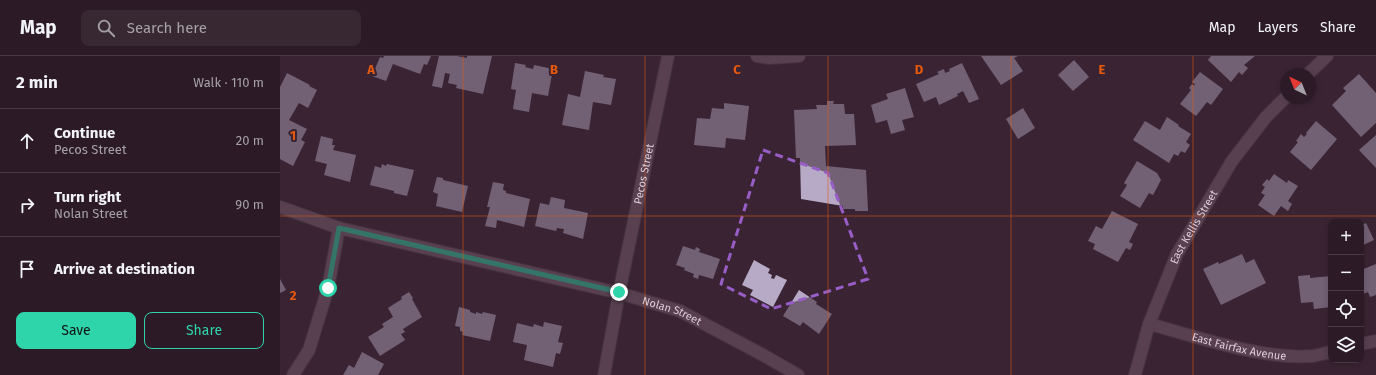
<!DOCTYPE html>
<html lang="en">
<head>
<meta charset="utf-8">
<style>
  body { margin:0; font-family:"Fira Sans",sans-serif; background:#382832; color:#f1f3f6 }
  .controls { position:absolute; right:12px; bottom:12px; display:grid; overflow:hidden; border-radius:8px; box-shadow:0 2px 6px #0003 }
  .controls button { width:36px; height:36px; display:grid; place-items:center; padding:0; border:0; border-bottom:1px solid #483943; background:#2c1b26; color:#f1f3f6; font:20px sans-serif }
  .compass { position:absolute; left:1000px; top:12px; width:36px; height:36px; border-radius:50%; background:#2c1b26; box-shadow:0 2px 6px #0003; rotate:317deg }
  .stop { position:absolute; width:12px; height:12px; margin:-9px; border:3px solid #2ed4aa; border-radius:50%; background:#fff }
  .stop.end { background:#2ed4aa; border-color:#fff; box-shadow:0 1px 4px #0008 }
  .list { margin:0; padding:0; list-style:none }
  h2 { display:flex; justify-content:space-between; align-items:center; height:52px; margin:0; padding:0 16px; font-size:17px }
  h2 small { font-size:13px; font-weight:400; color:#a6a1a7 }
  .list li { display:grid; grid-template-columns:26px 1fr auto; gap:12px; align-items:center; box-sizing:border-box; height:64px; padding:0 16px; border-top:1px solid #483943 }
  .list b { display:block; font-size:15px; white-space:nowrap }
  .list p { margin:0; font-size:13px; white-space:nowrap; color:#a6a1a7 }
  .list em { font-size:13px; font-style:normal; color:#a6a1a7 }
  .actions { display:flex; gap:8px; padding:12px 16px }
  .actions a { flex:1; padding:9px 0; border:1px solid #2ed4aa; border-radius:8px; text-align:center; font-size:14px; color:#2ed4aa }
  .actions .main { background:#2ed4aa; color:#111 }
  .icon { flex:none; width:22px; height:22px; fill:none; stroke:currentColor; stroke-width:2; stroke-linecap:round; stroke-linejoin:round }
  .map { position:relative; flex:none; width:1096px; height:319px; overflow:hidden }
  header { display:flex; align-items:center; gap:24px; box-sizing:border-box; height:56px; padding:0 20px; background:#2c1b26; border-bottom:1px solid #483943 }
  header strong { font-size:19px }
  nav { display:flex; gap:22px; margin-inline-start:auto; font-size:14px }
  .search { width:280px; height:36px; background:#382832; display:flex; align-items:center; gap:10px; box-sizing:border-box; padding:0 14px; border-radius:8px; color:#a6a1a7; font-size:15px }
  main { display:flex }
  aside { flex:1; background:#2c1b26 }
  .map>svg:first-child { display:block }
  .building { fill:#b6aac6 }
  .lines { fill:none; stroke-linecap:round; stroke-linejoin:round }
  .street-casing { stroke:#564350; stroke-width:14 }
  .street { stroke:#7c6273; stroke-width:12 }
  .route { stroke:#2ed4aa; stroke-width:5 }
  .marked { fill:none; stroke:#985dc6; stroke-width:3; stroke-dasharray:8 5; stroke-linejoin:round }
  .grid { fill:none; stroke:#e8590c; stroke-width:1; stroke-opacity:0.55 }
  .labels { text-anchor:middle; stroke-width:4; stroke-linejoin:round; paint-order:stroke }
  .street-label { font-size:11px; fill:#ddced8; stroke:#3a2433 }
  .grid-label { font-size:13px; text-anchor:middle; font-weight:bold; fill:#e8590c; stroke:#3a2433; stroke-width:4; stroke-linejoin:round; paint-order:stroke }
</style>
</head>
<body>
<header>
<strong>Map</strong>
<div class="search"><svg class="icon" aria-label="search" viewBox="0 0 24 24"><circle cx="10" cy="10" r="6"/><path d="M15 15l6 6"/></svg>Search here</div>
<nav><a>Map</a><a>Layers</a><a>Share</a></nav>
</header>
<main>
<aside>
<h2>2 min<small>Walk · 110 m</small></h2>
<ul class="list">
<li><svg class="icon" aria-label="ahead" viewBox="0 0 24 24"><path d="M12 20V5M6 11l6-6 6 6"/></svg><div><b>Continue</b><p>Pecos Street</p></div><em>20 m</em></li>
<li><svg class="icon" aria-label="right" viewBox="0 0 24 24"><path d="M7 20v-9h11M14 6l5 5-5 5"/></svg><div><b>Turn right</b><p>Nolan Street</p></div><em>90 m</em></li>
<li><svg class="icon" aria-label="arrive" viewBox="0 0 24 24"><path d="M6 21V4h12l-3 4 3 4H6"/></svg><div><b>Arrive at destination</b></div></li>
</ul>
<div class="actions"><a class="main">Save</a><a>Share</a></div>
</aside>
<div class="map">
<svg width="1096" height="319" viewBox="0 0 1096 319">
  <rect width="100%" height="100%" fill="#3a2433"/>
  <!-- building -->
  <path class="building" d="M 104,0 L 151,0 L 147,9 L 144,8 L 140,18 L 113,8 L 106,25 L 92,20 L 100,1 L 103,2 Z
    M 159,0 L 177,0 L 187,2 L 187,0 L 212,0 L 203,38 L 176,32 L 177,29 L 168,27 L 170,18 L 165,17 L 162,32 L 152,30 Z
    M 701,0 L 738,0 L 734,2 L 743,15 L 721,29 Z
    M 931,0 L 975,0 L 964,9 L 968,12 L 962,19 L 959,16 L 951,26 L 928,4 Z
    M 794,4 L 809,21 L 793,35 L 778,19 Z
    M 235,7 L 246,9 L 245,11 L 253,13 L 254,9 L 273,13 L 268,40 L 252,37 L 249,56 L 233,53 L 236,34 L 231,33 Z
    M 682,7 L 699,43 L 689,47 L 683,35 L 677,38 L 678,40 L 659,49 L 656,41 L 644,46 L 636,28 L 659,18 L 657,16 L 664,13 L 665,17 L 670,15 L 669,13 Z
    M 305,15 L 324,19 L 323,21 L 336,23 L 331,49 L 313,46 L 309,74 L 282,69 L 288,38 L 300,41 Z
    M 920,16 L 943,33 L 931,49 L 927,46 L 916,60 L 900,48 L 911,34 L 909,32 L 912,28 L 914,30 L 915,28 L 912,26 Z
    M 7,17 L 30,29 L 29,30 L 37,34 L 28,52 L 19,47 L 9,64 L 27,73 L 21,84 L 25,86 L 13,110 L 0,103 L 0,31 Z
    M 1079,18 L 1096,37 L 1096,67 L 1081,81 L 1052,49 L 1066,35 L 1063,32 Z
    M 625,32 L 634,61 L 622,64 L 625,74 L 611,78 L 607,64 L 596,67 L 591,49 L 608,43 L 606,38 Z
    M 547,45 L 554,45 L 553,48 L 564,48 L 565,58 L 574,58 L 576,89 L 545,90 L 546,110 L 586,114 L 588,155 L 575,155 L 575,153 L 563,153 L 563,150 L 521,143 L 520,102 L 516,102 L 514,54 L 537,53 L 536,49 L 547,49 Z
    M 444,47 L 469,50 L 465,84 L 446,82 L 445,92 L 414,89 L 417,62 L 430,63 L 432,52 L 444,53 Z
    M 743,52 L 755,72 L 738,83 L 726,63 Z
    M 887,61 L 899,69 L 898,70 L 911,78 L 906,86 L 910,89 L 905,97 L 901,95 L 898,100 L 894,98 L 889,107 L 853,84 L 865,65 L 880,74 Z
    M 1036,65 L 1057,83 L 1031,114 L 1010,96 L 1018,86 L 1016,85 L 1021,78 L 1024,81 L 1027,78 L 1026,77 Z
    M 1096,79 L 1096,112 L 1079,94 Z
    M 41,80 L 53,83 L 52,89 L 55,89 L 53,94 L 76,99 L 70,126 L 44,119 L 47,108 L 35,105 Z
    M 857,105 L 877,117 L 881,124 L 873,139 L 869,137 L 860,152 L 840,140 L 847,129 L 844,127 Z
    M 102,108 L 106,110 L 107,108 L 134,114 L 127,140 L 114,137 L 114,135 L 90,129 L 95,110 L 101,112 Z
    M 994,118 L 1007,127 L 1008,124 L 1018,130 L 1008,145 L 1012,148 L 1008,155 L 1001,150 L 994,160 L 978,149 L 985,139 L 981,137 L 985,131 L 982,129 L 987,123 L 989,125 Z
    M 157,121 L 163,122 L 163,124 L 188,130 L 182,156 L 156,150 L 158,138 L 153,136 Z
    M 213,126 L 224,128 L 223,134 L 226,135 L 226,137 L 250,143 L 244,171 L 217,164 L 216,172 L 205,170 L 210,151 L 207,151 Z
    M 271,141 L 285,144 L 284,152 L 308,157 L 303,183 L 283,177 L 284,173 L 277,172 L 276,175 L 255,170 L 260,147 L 269,149 Z
    M 832,155 L 858,168 L 849,186 L 853,188 L 850,194 L 846,192 L 838,206 L 813,193 L 815,188 L 808,185 L 816,170 L 822,173 Z
    M 1086,167 L 1094,184 L 1081,190 L 1081,169 Z
    M 403,190 L 415,194 L 416,191 L 420,193 L 419,196 L 440,203 L 433,223 L 419,219 L 418,223 L 413,221 L 414,218 L 404,214 L 405,212 L 396,209 Z
    M 962,198 L 966,207 L 974,203 L 986,227 L 941,249 L 923,213 L 938,206 L 939,208 Z
    M 474,204 L 490,213 L 488,217 L 492,219 L 491,222 L 494,223 L 496,219 L 507,224 L 493,251 L 470,239 L 473,234 L 462,229 Z
    M 1096,208 L 1096,239 L 1090,241 L 1088,236 L 1081,239 L 1081,214 Z
    M 1030,219 L 1030,222 L 1051,220 L 1051,251 L 1034,253 L 1033,246 L 1021,247 L 1018,220 Z
    M 0,223 L 6,234 L 0,237 Z
    M 519,234 L 537,246 L 536,248 L 552,258 L 539,278 L 523,266 L 520,270 L 503,260 Z
    M 129,236 L 133,242 L 132,243 L 142,261 L 123,273 L 125,276 L 121,278 L 125,284 L 100,300 L 88,281 L 104,271 L 102,268 L 113,261 L 108,252 L 122,243 L 121,241 Z
    M 179,251 L 190,254 L 190,256 L 196,258 L 196,256 L 202,258 L 203,256 L 216,259 L 210,285 L 182,279 L 183,276 L 180,275 L 180,271 L 175,270 Z
    M 264,266 L 282,270 L 278,286 L 283,287 L 280,298 L 276,297 L 273,311 L 244,304 L 247,289 L 233,286 L 237,267 L 253,271 L 254,268 L 263,271 Z
    M 82,296 L 104,308 L 98,319 L 63,319 L 69,309 L 74,312 Z"/>
  <g class="lines">
    <defs>
      <g id="street">
        <path d="M 477,0 L 489,2 L 519,0"/>
        <path d="M 1028,18 L 1047,0"/>
        <path id="s1" d="M 0,151 L 59,172 L 339,237 L 400,255 L 483,299 L 518,319"/>
        <path id="s2" d="M 869,268 C 919,281 982,304 1033,300 C 1039,299 1045,297 1051,296"/>
        <path d="M 1081,288 L 1096,285"/>
        <path d="M 13,319 L 29,294 L 48,232 L 59,172"/>
        <path id="s3" d="M 324,319 L 339,237 L 388,0"/>
        <path id="s4" d="M 855,319 L 869,268 L 897,198 L 952,105 L 986,61 L 1006,41"/>
      </g>
    </defs>
    <!-- street casing -->
    <use href="#street" class="street-casing"/>
    <!-- street -->
    <use href="#street" class="street"/>
  </g>
  <g class="lines">
    <!-- route -->
    <path class="route" d="M 48,232 L 59,172 L 339,236"/>
  </g>
  <!-- marked area -->
  <path d="M0 0H1096V319H0ZM 483,94 L 548,117 L 588,223 L 491,253 L 441,228 Z" fill="#3a2433" fill-opacity=".55" fill-rule="evenodd"/>
  <path class="marked" d="M 483,94 L 548,117 L 588,223 L 491,253 L 441,228 Z"/>
  <!-- grid -->
  <path class="grid" d="M 183,0 L 183,319M 365,0 L 365,319M 548,0 L 548,319M 731,0 L 731,319M 913,0 L 913,319M 0,160 L 1096,160"/>
  <g class="labels">
    <!-- street labels -->
    <g class="street-label">
      <text dy="4" stroke="none"><textPath href="#s3" startOffset="205">Pecos Street</textPath></text>
      <text dy="4" stroke="none"><textPath href="#s4" startOffset="160">East Kellis Street</textPath></text>
      <text dy="4" stroke="none"><textPath href="#s1" startOffset="406">Nolan Street</textPath></text>
      <text dy="4" stroke="none"><textPath href="#s2" startOffset="93">East Fairfax Avenue</textPath></text>
    </g>
  </g>
  <g class="grid-label">
    <text x="91" y="18">A</text>
    <text x="274" y="18">B</text>
    <text x="457" y="18">C</text>
    <text x="639" y="18">D</text>
    <text x="822" y="18">E</text>
    <text x="13" y="84">1</text>
    <text x="13" y="244">2</text>
  </g>
</svg>
<div class="controls">
<button>+</button>
<button>−</button>
<button><svg class="icon" aria-label="locate" viewBox="0 0 24 24"><circle cx="12" cy="12" r="6"/><path d="M12 2v4M12 18v4M2 12h4M18 12h4"/></svg></button>
<button><svg class="icon" aria-label="layers" viewBox="0 0 24 24"><path d="M12 4l9 5-9 5-9-5zM3 14l9 5 9-5"/></svg></button>
</div>
<svg class="compass" viewBox="-18 -18 36 36"><path d="M0-13l5 13h-10z" fill="#e53935"/><path d="M0 13l5-13h-10z" fill="#a6a1a7"/></svg>
<div class="stop" style="left:48px;top:232px"></div>
<div class="stop end" style="left:339px;top:236px"></div>
</div>
</main>
</body>
</html>
